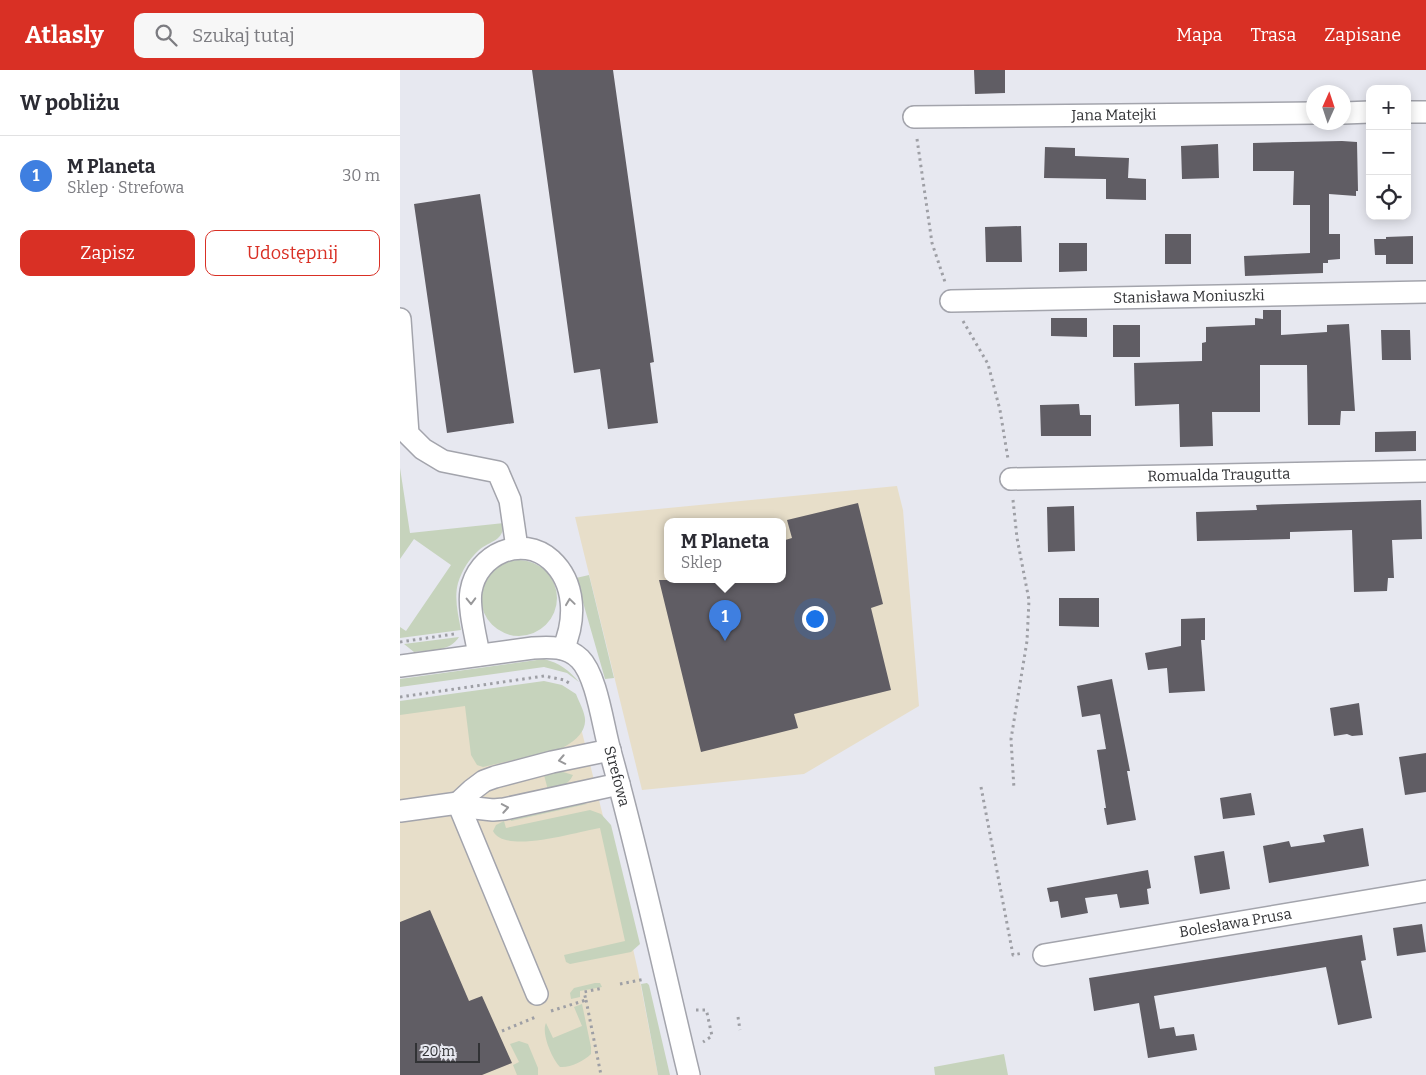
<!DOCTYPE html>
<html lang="pl">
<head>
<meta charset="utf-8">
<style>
  body { margin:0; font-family:Bitter,serif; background:#f7f7f7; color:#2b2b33 }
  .controls { position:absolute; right:15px; top:15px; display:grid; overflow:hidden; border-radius:10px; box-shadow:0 2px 12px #0003 }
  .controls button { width:45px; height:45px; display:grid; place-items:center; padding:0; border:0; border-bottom:1px solid #e1e1e2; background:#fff; color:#2b2b33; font:25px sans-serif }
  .compass { position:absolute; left:906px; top:15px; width:45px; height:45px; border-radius:50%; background:#fff; box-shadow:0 2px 12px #0003; rotate:3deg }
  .scale { position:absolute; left:15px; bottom:12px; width:65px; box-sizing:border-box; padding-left:5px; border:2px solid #313235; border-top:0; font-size:14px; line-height:18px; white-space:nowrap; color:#313235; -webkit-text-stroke:4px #e7e8f0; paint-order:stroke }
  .you { position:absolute; left:414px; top:548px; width:18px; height:18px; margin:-12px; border:4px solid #fff; border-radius:50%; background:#1a73e8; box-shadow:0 0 0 8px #1a73e833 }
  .badge { display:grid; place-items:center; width:32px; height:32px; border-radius:50%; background:#d93025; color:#fff; font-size:16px; font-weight:700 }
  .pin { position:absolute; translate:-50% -41px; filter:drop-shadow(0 1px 2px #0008) }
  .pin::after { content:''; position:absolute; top:26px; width:18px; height:15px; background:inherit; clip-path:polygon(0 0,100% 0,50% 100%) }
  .popup { position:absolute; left:264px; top:448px; width:122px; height:65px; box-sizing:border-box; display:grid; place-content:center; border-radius:10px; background:#fff; filter:drop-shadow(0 1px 4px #0005); font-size:16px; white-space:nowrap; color:#7c7c81 }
  .popup b { font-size:19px; color:#2b2b33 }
  .popup::after { content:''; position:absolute; left:50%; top:100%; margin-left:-10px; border:10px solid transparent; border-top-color:#fff }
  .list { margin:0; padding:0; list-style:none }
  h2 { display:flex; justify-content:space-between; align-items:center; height:65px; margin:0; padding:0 20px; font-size:21px }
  h2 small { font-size:16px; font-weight:400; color:#7c7c81 }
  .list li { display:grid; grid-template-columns:32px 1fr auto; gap:15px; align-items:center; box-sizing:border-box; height:80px; padding:0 20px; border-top:1px solid #e1e1e2 }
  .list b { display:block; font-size:19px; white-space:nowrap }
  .list p { margin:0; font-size:16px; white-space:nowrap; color:#7c7c81 }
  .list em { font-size:16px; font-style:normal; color:#7c7c81 }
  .actions { display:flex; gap:10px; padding:15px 20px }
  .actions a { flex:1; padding:11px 0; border:1px solid #d93025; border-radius:10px; text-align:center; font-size:18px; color:#d93025 }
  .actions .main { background:#d93025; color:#fff }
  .icon { flex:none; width:28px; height:28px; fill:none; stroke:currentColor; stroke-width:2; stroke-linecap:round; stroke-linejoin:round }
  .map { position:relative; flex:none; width:1026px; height:1005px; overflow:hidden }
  header { display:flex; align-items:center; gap:30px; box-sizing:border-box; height:70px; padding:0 25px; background:#d93025; color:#fff }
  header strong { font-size:24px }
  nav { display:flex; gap:28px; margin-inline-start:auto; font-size:18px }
  .search { width:350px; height:45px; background:#f7f7f7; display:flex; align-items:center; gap:12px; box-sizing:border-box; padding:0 18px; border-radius:10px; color:#7c7c81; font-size:19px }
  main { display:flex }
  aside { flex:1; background:#fff }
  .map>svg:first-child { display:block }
  .commercial { fill:#e7dec9; fill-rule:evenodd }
  .green { fill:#c6d3bc }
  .building { fill:#605d64 }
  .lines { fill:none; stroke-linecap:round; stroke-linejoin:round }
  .minor-casing { stroke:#a3a4ac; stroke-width:24 }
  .path { stroke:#9e9fa5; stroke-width:3; stroke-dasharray:2.5 4; stroke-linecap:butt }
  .minor { stroke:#fff; stroke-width:21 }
  .oneway { stroke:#98989a }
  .labels { text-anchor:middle; stroke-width:5; stroke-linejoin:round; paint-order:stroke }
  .street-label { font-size:15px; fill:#313235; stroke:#e7e8f0 }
</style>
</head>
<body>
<header>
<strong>Atlasly</strong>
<div class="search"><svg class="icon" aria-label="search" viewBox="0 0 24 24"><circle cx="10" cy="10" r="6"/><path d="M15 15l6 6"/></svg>Szukaj tutaj</div>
<nav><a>Mapa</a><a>Trasa</a><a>Zapisane</a></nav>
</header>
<main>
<aside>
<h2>W pobliżu<small></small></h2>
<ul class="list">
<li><span class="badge" style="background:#3f7fe0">1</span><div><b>M Planeta</b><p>Sklep · Strefowa</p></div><em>30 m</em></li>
</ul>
<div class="actions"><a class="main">Zapisz</a><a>Udostępnij</a></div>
</aside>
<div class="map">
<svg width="1026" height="1005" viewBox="0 0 1026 1005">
  <rect width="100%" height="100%" fill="#e7e8f0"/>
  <!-- commercial -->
  <path class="commercial" d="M 497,416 L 503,440 L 519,636 L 404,704 L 242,720 L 175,447 ZM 268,452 L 382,452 L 382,510 L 268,510 Z
    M 173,626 L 204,750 L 238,901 L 258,1005 L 0,1005 L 0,636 Z"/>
  <!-- green -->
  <path class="green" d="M 0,398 L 10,463 L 104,453 C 103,472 91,470 79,480 C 69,489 62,500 58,513 C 54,528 58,544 61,560 L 0,568 L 0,557 L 6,561 L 51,495 L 14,469 L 0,489 Z
    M81 528a38 38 0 1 1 76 0a38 38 0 1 1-76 0Z
    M 189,505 L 214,608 L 205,609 L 176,508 Z
    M 59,567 C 50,582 29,580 14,582 L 4,574 Z
    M 144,589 C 159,593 169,600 179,612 L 167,603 L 144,597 L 0,617 L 0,609 Z
    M 144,611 L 162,615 L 176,624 C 179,632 186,644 185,652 C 184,666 168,676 157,680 L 83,697 L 77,695 L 71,685 L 65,636 L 0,645 L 0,631 Z
    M 160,701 L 173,705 C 168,716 159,717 148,720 L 144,705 Z
    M 177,733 L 187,734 L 111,751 L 110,749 Z
    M 190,740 L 201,744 L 211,755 L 240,874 L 231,882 L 170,894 L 166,892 L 164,885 L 225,871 L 200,758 C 179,761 105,785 93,761 L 96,755 L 104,751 L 106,758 Z
    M 195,913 L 200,913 L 202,917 L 180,921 L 180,927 L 171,929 L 170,923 L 174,918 Z
    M 247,913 L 249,915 L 270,1005 L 258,1005 L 241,914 Z
    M 182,934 L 191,977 L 191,984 C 184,991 170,998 160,997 C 152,989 141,963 146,953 L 153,968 L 182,956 L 174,937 Z
    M 119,971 L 128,974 L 138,998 L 138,1005 L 117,1005 L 113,995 L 119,992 L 110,974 Z
    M 604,984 L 608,1005 L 535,1005 L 534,997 Z"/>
  <!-- building -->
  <path class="building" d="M 132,0 L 213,0 L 254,292 L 250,293 L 258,353 L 208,359 L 200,299 L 174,303 Z
    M 574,0 L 605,0 L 605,23 L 575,24 Z
    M 942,71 L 957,72 L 958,121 L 956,121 L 956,126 L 929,124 L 929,164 L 940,164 L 940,189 L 928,190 L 928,193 L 923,193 L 923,203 L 845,206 L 844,186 L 910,183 L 910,135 L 893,135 L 894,101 L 853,101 L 853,73 Z
    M 818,74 L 819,108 L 782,109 L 781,76 Z
    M 645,77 L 675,78 L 675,86 L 729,88 L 728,108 L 746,109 L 746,130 L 706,129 L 706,109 L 644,108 Z
    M 80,124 L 114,353 L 47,363 L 14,134 Z
    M 621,156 L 622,192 L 586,192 L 585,157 Z
    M 765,164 L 791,164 L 791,194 L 765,194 Z
    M 1013,166 L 1013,194 L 986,194 L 986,185 L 975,185 L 974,169 L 986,169 L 986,167 Z
    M 659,173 L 687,173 L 687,201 L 659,202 Z
    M 863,240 L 881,240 L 881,265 L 927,262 L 927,255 L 949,254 L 955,341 L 941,341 L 940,355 L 908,355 L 907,295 L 860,295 L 860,342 L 812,342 L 813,376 L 780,377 L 779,334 L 735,336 L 734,293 L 802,291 L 802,273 L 806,272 L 806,257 L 855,255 L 855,248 L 863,249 Z
    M 651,248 L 687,248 L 687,267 L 651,266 Z
    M 713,255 L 740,255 L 740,287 L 713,287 Z
    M 981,260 L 1010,260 L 1011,290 L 982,290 Z
    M 679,334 L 680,345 L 691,345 L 691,366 L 641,366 L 640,335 Z
    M 1016,361 L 1016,381 L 975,382 L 975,362 Z
    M 1021,430 L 1022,469 L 992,470 L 994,508 L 988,508 L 987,521 L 954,522 L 952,460 L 890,462 L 890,469 L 797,471 L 796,442 L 857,440 L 856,435 Z
    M 458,433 L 483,534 L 471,538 L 491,620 L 394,644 L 398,658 L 301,682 L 259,510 L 382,510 L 382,471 L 392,468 L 387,450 Z
    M 674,436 L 675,481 L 648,482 L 647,437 Z
    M 659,528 L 699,528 L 699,557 L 659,556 Z
    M 805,548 L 805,570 L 801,570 L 805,621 L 769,623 L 767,598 L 748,600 L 745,583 L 781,576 L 781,549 Z
    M 712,609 L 730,701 L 727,701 L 736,750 L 707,755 L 704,738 L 706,738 L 697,680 L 706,679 L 700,644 L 682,647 L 677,616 Z
    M 959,633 L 963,665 L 952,666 L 947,664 L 934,666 L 930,638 Z
    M 1026,683 L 1026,722 L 1005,725 L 999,687 Z
    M 851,723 L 855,745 L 823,749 L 820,728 Z
    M 963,758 L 969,796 L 869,813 L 863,776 L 889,771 L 891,777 L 925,772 L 923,765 Z
    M 824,781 L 830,819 L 800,824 L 794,786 Z
    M 748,800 L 751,818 L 747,819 L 749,834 L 720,838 L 717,824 L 685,828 L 688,843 L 661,848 L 658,831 L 650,832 L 647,818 Z
    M 30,840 L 69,931 L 82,926 L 112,993 L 82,1005 L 0,1005 L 0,852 Z
    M 1022,854 L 1026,882 L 997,886 L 993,858 Z
    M 962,865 L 966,890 L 961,891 L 972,948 L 938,955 L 926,897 L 754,926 L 760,959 L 774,957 L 776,966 L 794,964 L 797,980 L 748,988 L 739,933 L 694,941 L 689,908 Z"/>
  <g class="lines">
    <defs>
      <g id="minor">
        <path d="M 1007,42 L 1026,42"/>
        <path d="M 944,43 L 970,42"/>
        <path id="s1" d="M 514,47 L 914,43"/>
        <path id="s2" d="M 551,231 L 1026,222"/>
        <path d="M 0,249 L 8,364 L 23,379 L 43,391 L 98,402 L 110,430 L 117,478"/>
        <path id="s3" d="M 611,409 L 1026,401"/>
        <path d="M 79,585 C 76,567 68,538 71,521 C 77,484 122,464 151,490 C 176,513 176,550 163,579"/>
        <path id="s4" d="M 0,596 L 133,578 C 150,577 167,576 180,589 C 197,606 203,657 210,681 C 240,788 263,897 289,1005"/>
        <path d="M 58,733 L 137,924"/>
        <path d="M 58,733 L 72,720 L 84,711 L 95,707 L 152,692 L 210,680"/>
        <path d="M 0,741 L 58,733 L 75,738 L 93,740 L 104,739 L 219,714"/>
        <path id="s5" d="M 644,885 L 1026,821"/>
      </g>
    </defs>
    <!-- minor casing -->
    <use href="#minor" class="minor-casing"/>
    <!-- path -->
    <path class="path" d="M 517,69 L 532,173 L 545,212
      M 563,251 L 588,294 L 600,340 L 608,389
      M 613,430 L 617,468 L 629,530 L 627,571 L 611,669 L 614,719
      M 0,572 L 54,564
      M 0,627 L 144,606 L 164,610 L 169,613
      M 581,717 L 613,885 L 623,883
      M 220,914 L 245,909
      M 186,930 L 201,1005
      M 296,940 L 306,940 L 307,943 L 312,966 L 303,972
      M 151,941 L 186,930 L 184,922 L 203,918
      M 338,947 L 340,960
      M 102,961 L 138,946"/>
    <!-- minor -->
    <use href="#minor" class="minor"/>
  </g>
  <!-- one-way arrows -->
  <defs><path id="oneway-chevron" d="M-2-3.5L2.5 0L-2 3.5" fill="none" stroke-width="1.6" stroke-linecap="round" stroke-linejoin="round" transform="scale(1.25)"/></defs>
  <g class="oneway">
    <use href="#oneway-chevron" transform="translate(71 531) rotate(89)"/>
    <use href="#oneway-chevron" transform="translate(170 532) rotate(-98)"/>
    <use href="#oneway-chevron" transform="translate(162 690) rotate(169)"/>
    <use href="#oneway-chevron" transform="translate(105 738) rotate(-10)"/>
  </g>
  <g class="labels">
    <!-- street labels -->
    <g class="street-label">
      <text dy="5" stroke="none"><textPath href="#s1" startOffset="200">Jana Matejki</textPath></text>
      <text dy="5" stroke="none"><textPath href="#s2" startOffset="238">Stanisława Moniuszki</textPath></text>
      <text dy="5" stroke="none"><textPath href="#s3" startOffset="208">Romualda Traugutta</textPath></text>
      <text dy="5" stroke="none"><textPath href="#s4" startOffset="308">Strefowa</textPath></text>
      <text dy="5" stroke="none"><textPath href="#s5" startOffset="194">Bolesława Prusa</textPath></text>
    </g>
  </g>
</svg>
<div class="controls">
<button>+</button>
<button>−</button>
<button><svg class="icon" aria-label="locate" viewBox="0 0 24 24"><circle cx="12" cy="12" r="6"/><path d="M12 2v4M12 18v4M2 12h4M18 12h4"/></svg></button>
</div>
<svg class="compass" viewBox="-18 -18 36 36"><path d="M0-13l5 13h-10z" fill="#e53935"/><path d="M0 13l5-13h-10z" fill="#7c7c81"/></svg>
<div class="scale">20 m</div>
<div class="you"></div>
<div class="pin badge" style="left:325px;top:571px;background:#3f7fe0">1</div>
<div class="popup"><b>M Planeta</b>Sklep</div>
</div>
</main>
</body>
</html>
